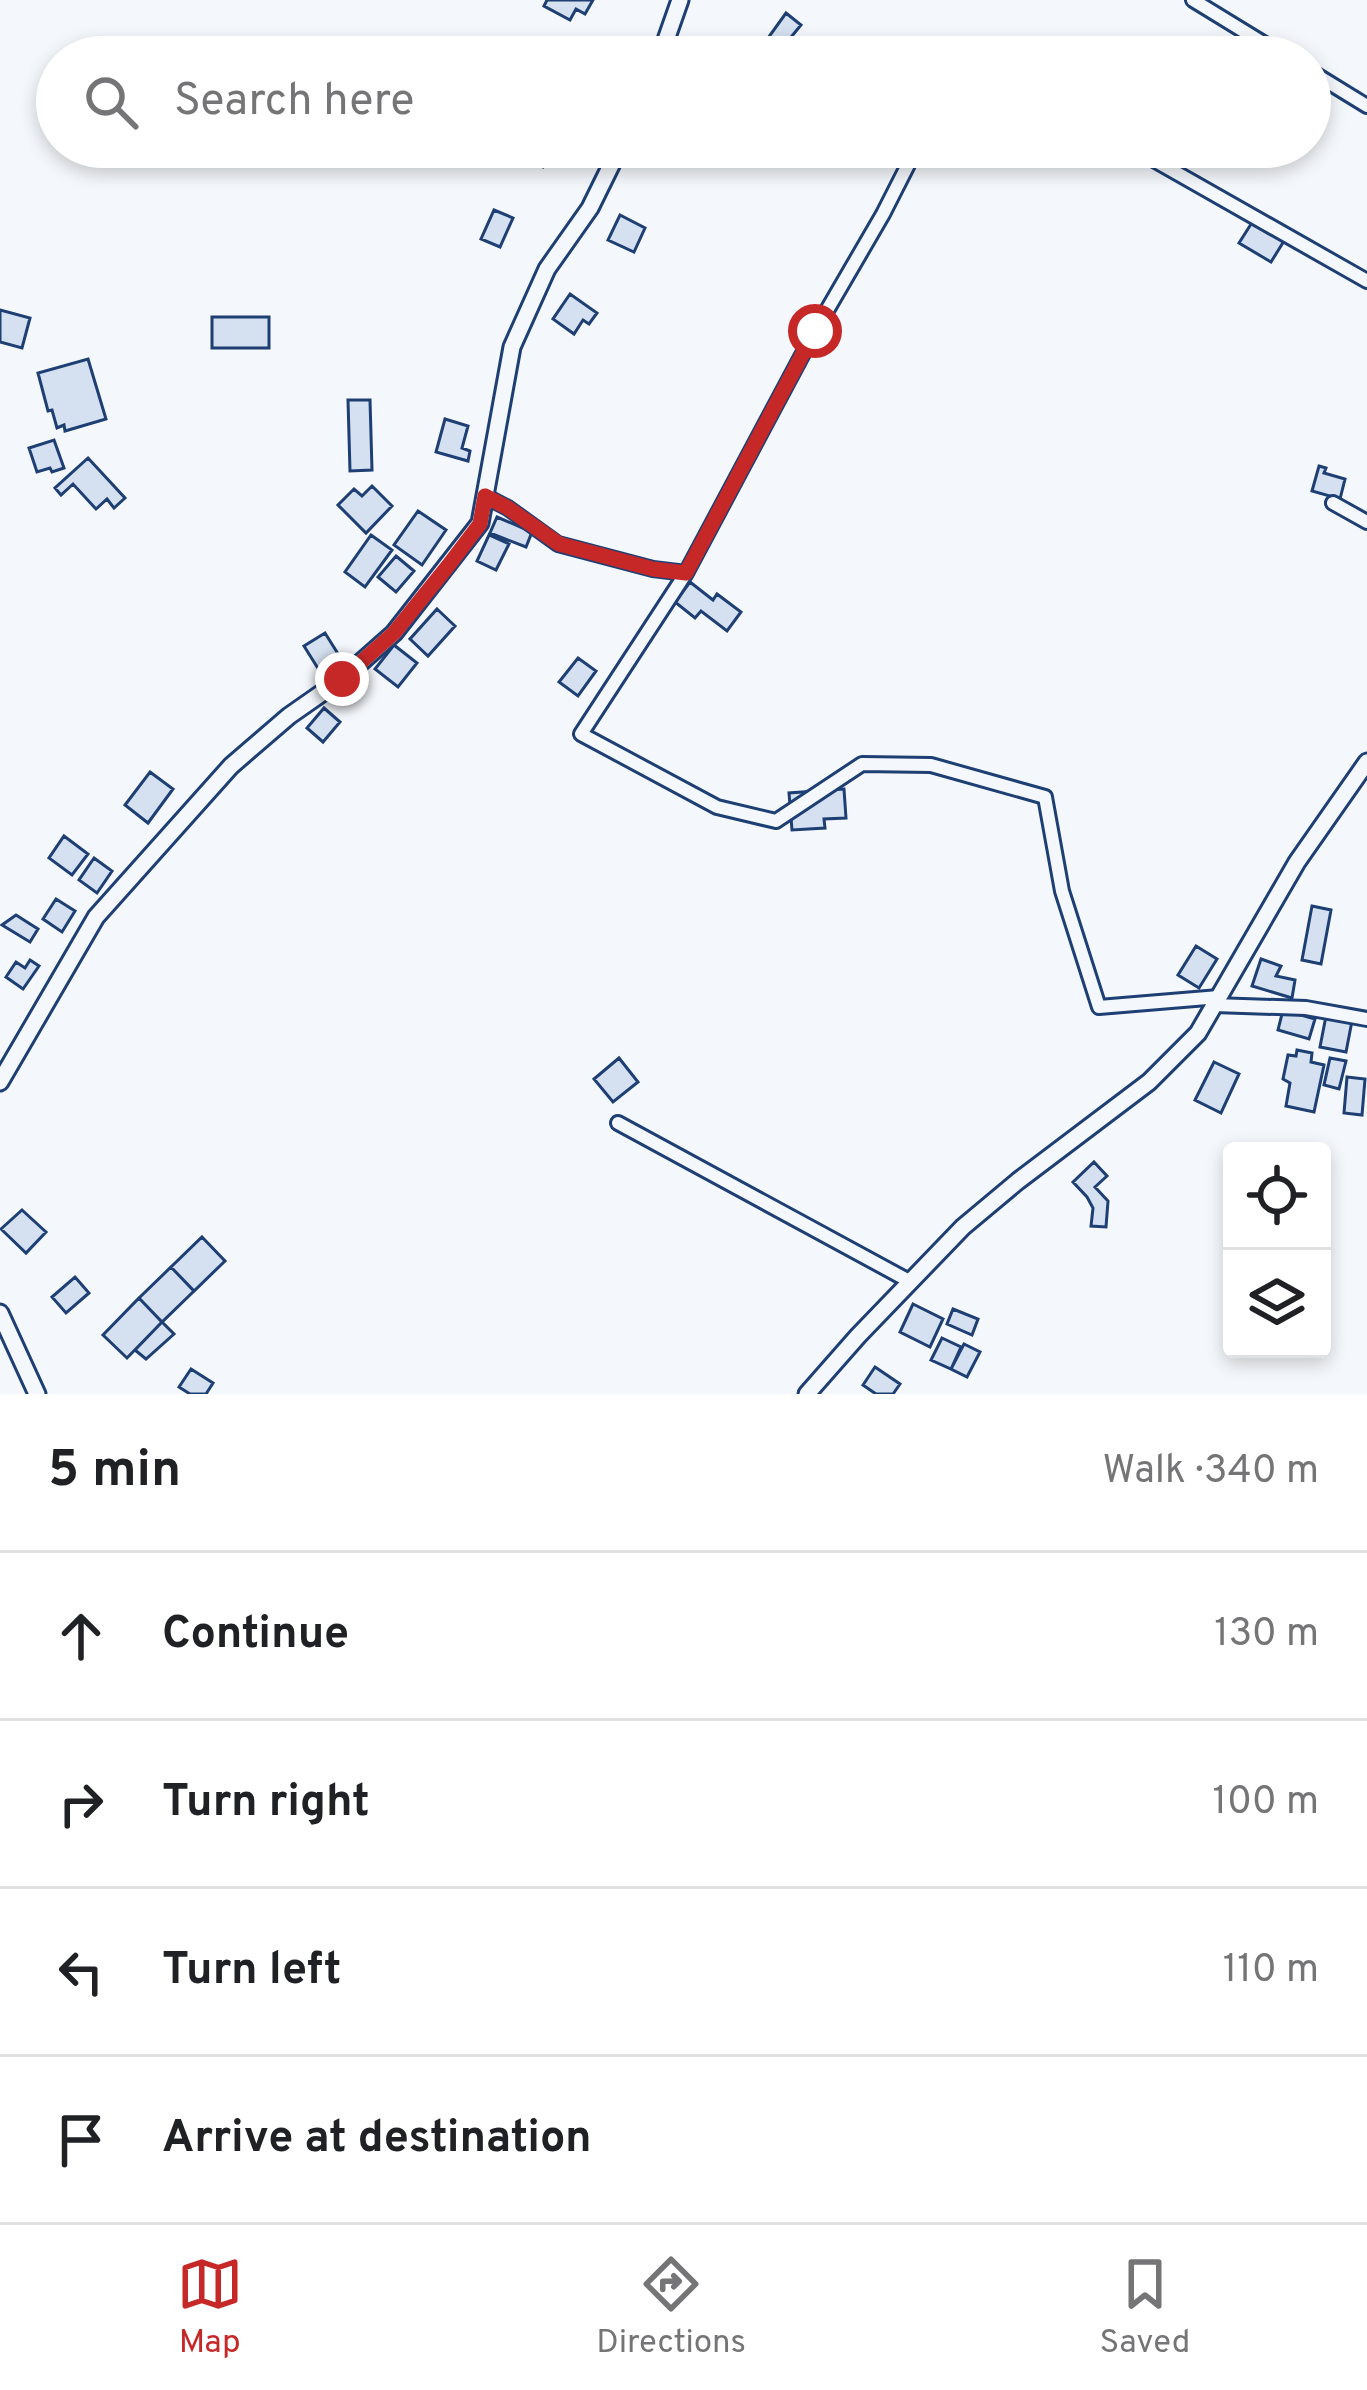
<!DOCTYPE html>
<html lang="en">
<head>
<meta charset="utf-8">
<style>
  body { margin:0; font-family:Overpass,sans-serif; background:#f6f6f6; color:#202124 }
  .controls { position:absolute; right:36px; bottom:36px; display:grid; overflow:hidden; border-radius:12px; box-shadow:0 6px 18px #0003 }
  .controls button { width:108px; height:108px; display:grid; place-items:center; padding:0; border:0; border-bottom:3px solid #e0e0e0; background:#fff; color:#202124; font:60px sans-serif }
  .stop { position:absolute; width:36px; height:36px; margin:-27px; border:9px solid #c62828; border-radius:50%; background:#fff }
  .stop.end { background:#c62828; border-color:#fff; box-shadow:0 3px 12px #0008 }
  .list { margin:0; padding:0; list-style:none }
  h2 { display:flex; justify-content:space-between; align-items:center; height:156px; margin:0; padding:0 48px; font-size:51px }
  h2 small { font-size:39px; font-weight:400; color:#757577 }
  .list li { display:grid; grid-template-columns:78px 1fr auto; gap:36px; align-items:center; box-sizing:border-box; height:168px; padding:0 48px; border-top:3px solid #e0e0e0 }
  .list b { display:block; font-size:45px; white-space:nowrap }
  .list em { font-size:39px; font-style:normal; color:#757577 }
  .icon { flex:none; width:66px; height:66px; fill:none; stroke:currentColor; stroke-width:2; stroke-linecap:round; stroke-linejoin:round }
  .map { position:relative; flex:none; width:1367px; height:1394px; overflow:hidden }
  .search { position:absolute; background:#fff; box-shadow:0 6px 18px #0003; left:36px; right:36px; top:36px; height:132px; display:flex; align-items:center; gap:30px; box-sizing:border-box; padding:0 42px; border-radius:66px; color:#757577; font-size:45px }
  .sheet { height:828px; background:#fff }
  nav { display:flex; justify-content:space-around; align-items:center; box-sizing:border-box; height:168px; border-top:3px solid #e0e0e0; background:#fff; font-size:33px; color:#757577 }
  nav a { display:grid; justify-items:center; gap:6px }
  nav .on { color:#c62828 }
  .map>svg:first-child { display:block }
  .building { fill:#d5e0f0; stroke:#1d3f73; stroke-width:3 }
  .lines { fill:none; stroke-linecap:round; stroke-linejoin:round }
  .minor-casing { stroke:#1d3f73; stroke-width:18 }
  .tertiary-casing { stroke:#1d3f73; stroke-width:21 }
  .minor { stroke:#f4f7fb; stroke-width:12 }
  .tertiary { stroke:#f4f7fb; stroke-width:15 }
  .route { stroke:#c62828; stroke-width:15 }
</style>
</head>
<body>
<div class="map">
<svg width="1367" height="1394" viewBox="0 0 1367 1394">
  <rect width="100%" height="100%" fill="#f4f7fb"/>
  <!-- building -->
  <path class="building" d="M 547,0 L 593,0 L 585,14 L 576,9 L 570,20 L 544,6 Z
    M 786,13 L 801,25 L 783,47 L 768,38 Z
    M 518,147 L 559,147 L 543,167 Z
    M 494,210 L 513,218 L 500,247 L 481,239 Z
    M 620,215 L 645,228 L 634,252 L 608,240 Z
    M 1253,221 L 1284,241 L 1271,262 L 1239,243 Z
    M 570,294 L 597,313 L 589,324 L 583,320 L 574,334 L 553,319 Z
    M 0,310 L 30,318 L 22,348 L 0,342 Z
    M 212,317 L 269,317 L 269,348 L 212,348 Z
    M 88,359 L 106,419 L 65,431 L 64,425 L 57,428 L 52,410 L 48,411 L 38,373 Z
    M 348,400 L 370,400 L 372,470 L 350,471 Z
    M 445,419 L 468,426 L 462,448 L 470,451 L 468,461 L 436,452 Z
    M 54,440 L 64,468 L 52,472 L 50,468 L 37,472 L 29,448 Z
    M 88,458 L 125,498 L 114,508 L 107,499 L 96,509 L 73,484 L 61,495 L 55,488 Z
    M 1319,466 L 1326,468 L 1324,473 L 1345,479 L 1340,499 L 1312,491 Z
    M 372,486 L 392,506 L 366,533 L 338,505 L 354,489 L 362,496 Z
    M 418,511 L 446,530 L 422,565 L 394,545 Z
    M 497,517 L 532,532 L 526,547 L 490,533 Z
    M 371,535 L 392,550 L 365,587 L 345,572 Z
    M 489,535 L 509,544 L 496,570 L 477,561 Z
    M 396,556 L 414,571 L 396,592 L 378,577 Z
    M 690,582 L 713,600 L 717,594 L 741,612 L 727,631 L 701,611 L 695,618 L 675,602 Z
    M 437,609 L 455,626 L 428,656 L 410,639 Z
    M 325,633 L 345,665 L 324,678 L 304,646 Z
    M 394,645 L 417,663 L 398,687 L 375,669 Z
    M 578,658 L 596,671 L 578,696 L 559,682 Z
    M 324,708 L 340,722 L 323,742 L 307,728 Z
    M 150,772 L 173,789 L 148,823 L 125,805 Z
    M 844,789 L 846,818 L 824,819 L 825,828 L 792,830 L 789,793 Z
    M 64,836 L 88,854 L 72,875 L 49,858 Z
    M 94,858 L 112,871 L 97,893 L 79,880 Z
    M 56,899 L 75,911 L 62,932 L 43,919 Z
    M 1312,906 L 1331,910 L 1321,964 L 1302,960 Z
    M 16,915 L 38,929 L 30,942 L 2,925 Z
    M 1196,946 L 1217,959 L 1199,988 L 1178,975 Z
    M 1261,959 L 1281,966 L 1276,976 L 1295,980 L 1292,998 L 1252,986 Z
    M 30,960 L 39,966 L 23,989 L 6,977 L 16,962 L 25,968 Z
    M 1283,1010 L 1315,1019 L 1309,1039 L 1278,1030 Z
    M 1326,1016 L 1352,1021 L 1346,1052 L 1320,1047 Z
    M 1297,1050 L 1312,1053 L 1311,1062 L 1324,1065 L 1314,1112 L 1286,1106 L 1290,1083 L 1283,1079 L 1288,1055 L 1296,1056 Z
    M 619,1058 L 638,1082 L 613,1102 L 594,1079 Z
    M 1330,1058 L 1346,1061 L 1339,1089 L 1324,1085 Z
    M 1214,1062 L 1239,1074 L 1221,1113 L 1195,1100 Z
    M 1347,1077 L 1365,1079 L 1362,1115 L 1344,1113 Z
    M 1094,1162 L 1107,1176 L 1095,1187 L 1108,1201 L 1106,1227 L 1091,1226 L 1093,1208 L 1087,1197 L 1073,1182 Z
    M 22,1210 L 46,1232 L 26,1253 L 1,1229 Z
    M 202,1237 L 225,1261 L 194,1291 L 171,1267 Z
    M 171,1267 L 194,1291 L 162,1322 L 139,1298 Z
    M 75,1277 L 89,1293 L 66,1313 L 52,1297 Z
    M 139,1298 L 162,1322 L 127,1358 L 103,1335 Z
    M 913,1304 L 943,1319 L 930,1347 L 900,1332 Z
    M 953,1309 L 978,1319 L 972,1335 L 947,1324 Z
    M 162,1322 L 174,1334 L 146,1359 L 135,1350 Z
    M 942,1338 L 961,1347 L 951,1369 L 931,1360 Z
    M 964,1344 L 980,1352 L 967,1377 L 951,1369 Z
    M 875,1367 L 900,1384 L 893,1394 L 876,1394 L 863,1385 Z
    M 191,1369 L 213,1383 L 206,1394 L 190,1394 L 179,1387 Z"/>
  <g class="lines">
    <defs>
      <path id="minor" d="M 1193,0 L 1286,57
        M 1310,71 L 1367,106
        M 1131,147 L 1367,281
        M 485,496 L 508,508 L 558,544 L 653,569 L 686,573 L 815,331 L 883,214 L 917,147
        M 1333,503 L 1367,522
        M 686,573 L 581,734 L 717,807 L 776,821 L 862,764 L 931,765 L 1045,797 L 1062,891 L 1099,1007 L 1219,997
        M 1214,1005 L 1306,1008 L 1367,1019
        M 618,1123 L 911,1282"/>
      <path id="tertiary" d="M 660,57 L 680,0
        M 0,1082 L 96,917 L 231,766 L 289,716 L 342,679 L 394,633 L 480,523 L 512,347 L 547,269 L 590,208 L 620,147
        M 0,1313 L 37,1394
        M 807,1394 L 858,1336 L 963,1227 L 1018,1181 L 1149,1082 L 1198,1033 L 1297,862 L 1367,762"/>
    </defs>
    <!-- minor casing -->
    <use href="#minor" class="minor-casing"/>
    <!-- tertiary casing -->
    <use href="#tertiary" class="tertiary-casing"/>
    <!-- minor -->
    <use href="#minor" class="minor"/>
    <!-- tertiary -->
    <use href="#tertiary" class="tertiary"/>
  </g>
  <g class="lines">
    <!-- route -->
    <path class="route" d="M 342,679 L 394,633 L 448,566 L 480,524 L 485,496 L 508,508 L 559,544 L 653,569 L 686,573 L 815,331"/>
  </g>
</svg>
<div class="controls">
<button><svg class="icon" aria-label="locate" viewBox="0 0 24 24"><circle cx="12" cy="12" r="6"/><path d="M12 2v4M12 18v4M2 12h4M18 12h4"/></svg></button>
<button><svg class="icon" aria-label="layers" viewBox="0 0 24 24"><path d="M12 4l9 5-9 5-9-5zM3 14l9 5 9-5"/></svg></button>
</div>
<div class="stop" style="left:815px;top:331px"></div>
<div class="stop end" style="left:342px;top:679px"></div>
<div class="search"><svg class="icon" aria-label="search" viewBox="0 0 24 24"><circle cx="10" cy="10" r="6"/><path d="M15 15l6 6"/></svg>Search here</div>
</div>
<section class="sheet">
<h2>5 min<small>Walk · 340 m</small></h2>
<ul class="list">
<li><svg class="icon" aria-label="ahead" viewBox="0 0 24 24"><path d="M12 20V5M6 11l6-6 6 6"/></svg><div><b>Continue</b></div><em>130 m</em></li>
<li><svg class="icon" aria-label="right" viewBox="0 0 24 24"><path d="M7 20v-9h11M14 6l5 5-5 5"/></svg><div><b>Turn right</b></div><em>100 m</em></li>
<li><svg class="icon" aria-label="left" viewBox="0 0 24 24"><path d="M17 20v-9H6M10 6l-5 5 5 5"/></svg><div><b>Turn left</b></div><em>110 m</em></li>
<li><svg class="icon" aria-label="arrive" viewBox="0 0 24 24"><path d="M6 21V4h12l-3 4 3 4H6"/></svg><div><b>Arrive at destination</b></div></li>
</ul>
</section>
<nav>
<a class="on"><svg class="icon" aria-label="map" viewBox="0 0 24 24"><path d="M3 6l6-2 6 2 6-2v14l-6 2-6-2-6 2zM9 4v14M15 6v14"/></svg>Map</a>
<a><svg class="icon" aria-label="directions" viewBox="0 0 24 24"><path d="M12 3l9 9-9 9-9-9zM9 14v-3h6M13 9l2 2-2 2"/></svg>Directions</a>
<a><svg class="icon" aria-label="saved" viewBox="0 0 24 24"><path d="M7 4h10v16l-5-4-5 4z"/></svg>Saved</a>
</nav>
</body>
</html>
